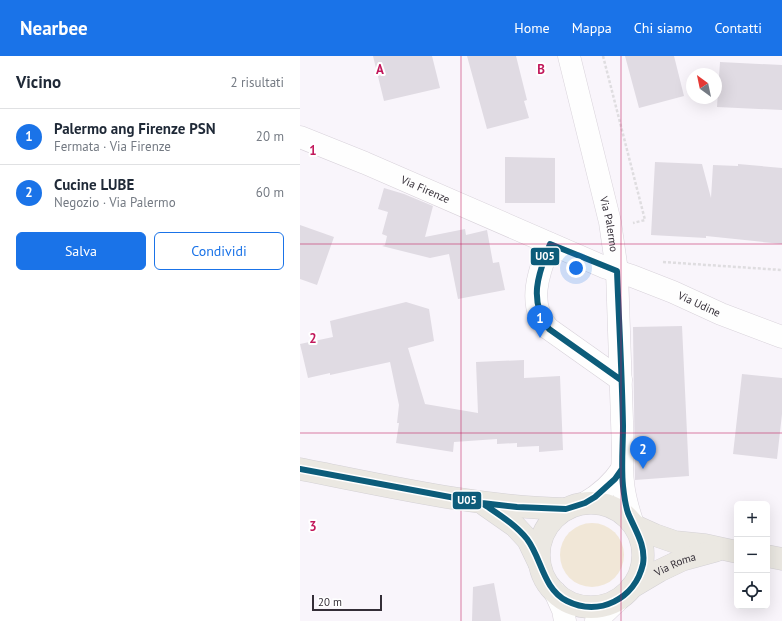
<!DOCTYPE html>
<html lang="it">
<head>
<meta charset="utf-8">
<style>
  body { margin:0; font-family:"PT Sans",sans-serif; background:#f2f2f3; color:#1f2937 }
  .controls { position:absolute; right:12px; bottom:12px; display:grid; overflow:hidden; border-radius:6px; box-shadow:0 4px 16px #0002 }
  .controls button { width:36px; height:36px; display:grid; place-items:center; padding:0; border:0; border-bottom:1px solid #e0e1e3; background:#fff; color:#1f2937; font:20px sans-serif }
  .compass { position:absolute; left:386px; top:12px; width:36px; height:36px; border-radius:50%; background:#fff; box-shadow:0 4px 16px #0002; rotate:327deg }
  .scale { position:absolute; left:12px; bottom:10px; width:70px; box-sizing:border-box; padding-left:4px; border:2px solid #342e37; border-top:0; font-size:11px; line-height:14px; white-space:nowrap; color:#342e37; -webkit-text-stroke:3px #fff; paint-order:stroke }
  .you { position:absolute; left:276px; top:212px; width:14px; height:14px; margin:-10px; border:3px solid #fff; border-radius:50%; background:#1a73e8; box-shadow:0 0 0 6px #1a73e833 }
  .badge { display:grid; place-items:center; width:26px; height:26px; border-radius:50%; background:#1a73e8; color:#fff; font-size:13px; font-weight:700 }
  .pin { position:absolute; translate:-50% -33px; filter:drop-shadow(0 1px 2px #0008) }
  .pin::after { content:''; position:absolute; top:21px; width:14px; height:12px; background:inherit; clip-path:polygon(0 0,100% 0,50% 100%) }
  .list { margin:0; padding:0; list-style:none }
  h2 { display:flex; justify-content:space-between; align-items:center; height:52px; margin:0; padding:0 16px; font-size:17px }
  h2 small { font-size:13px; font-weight:400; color:#747a83 }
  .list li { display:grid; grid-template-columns:26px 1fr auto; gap:12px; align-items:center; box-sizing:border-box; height:56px; padding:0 16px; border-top:1px solid #e0e1e3 }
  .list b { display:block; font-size:15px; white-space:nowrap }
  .list p { margin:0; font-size:13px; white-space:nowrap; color:#747a83 }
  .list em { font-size:13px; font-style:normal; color:#747a83 }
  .actions { display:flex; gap:8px; padding:12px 16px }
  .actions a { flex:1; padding:9px 0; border:1px solid #1a73e8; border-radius:6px; text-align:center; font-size:14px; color:#1a73e8 }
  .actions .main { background:#1a73e8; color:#fff }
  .icon { flex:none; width:22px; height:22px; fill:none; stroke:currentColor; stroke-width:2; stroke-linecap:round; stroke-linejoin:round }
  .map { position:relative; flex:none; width:482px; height:565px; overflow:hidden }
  header { display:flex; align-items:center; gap:24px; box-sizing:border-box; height:56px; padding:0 20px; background:#1a73e8; color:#fff }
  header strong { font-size:19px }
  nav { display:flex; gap:22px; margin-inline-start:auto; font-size:14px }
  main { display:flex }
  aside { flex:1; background:#fff }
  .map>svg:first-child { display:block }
  .green { fill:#f1e7d7 }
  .building { fill:#e0dbe3 }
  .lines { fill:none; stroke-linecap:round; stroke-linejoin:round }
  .minor-casing { stroke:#d8d2da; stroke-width:23 }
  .major-casing { stroke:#d4d1d5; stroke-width:23 }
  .path { stroke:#dfdde0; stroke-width:2.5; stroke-dasharray:3 2; stroke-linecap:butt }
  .minor { stroke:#fefefe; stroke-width:22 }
  .major { stroke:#ebe8e2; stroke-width:22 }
  .bus-1-casing { stroke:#fff; stroke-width:9 }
  .bus-1 { stroke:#0c5c7a; stroke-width:6 }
  .grid { fill:none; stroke:#c2185b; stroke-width:1; stroke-opacity:0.55 }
  .labels { text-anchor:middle; stroke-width:4; stroke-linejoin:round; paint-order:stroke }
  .street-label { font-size:11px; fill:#342e37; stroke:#fff }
  .grid-label { font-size:13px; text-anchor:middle; font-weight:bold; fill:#c2185b; stroke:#fff; stroke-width:4; stroke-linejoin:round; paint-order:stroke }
  .line-badge { stroke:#fff; stroke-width:1.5 }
  .badge-label { font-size:11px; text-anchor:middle; font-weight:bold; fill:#fff }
</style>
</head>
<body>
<header>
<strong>Nearbee</strong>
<nav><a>Home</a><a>Mappa</a><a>Chi siamo</a><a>Contatti</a></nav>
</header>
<main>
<aside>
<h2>Vicino<small>2 risultati</small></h2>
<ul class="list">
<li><span class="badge">1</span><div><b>Palermo ang Firenze PSN</b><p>Fermata · Via Firenze</p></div><em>20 m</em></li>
<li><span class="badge">2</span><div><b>Cucine LUBE</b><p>Negozio · Via Palermo</p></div><em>60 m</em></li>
</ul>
<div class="actions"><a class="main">Salva</a><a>Condividi</a></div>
</aside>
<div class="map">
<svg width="482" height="565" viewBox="0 0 482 565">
  <rect width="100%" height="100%" fill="#f9f5fb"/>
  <!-- green -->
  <path class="green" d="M260 499a32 32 0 1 1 64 0a32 32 0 1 1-64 0Z"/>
  <!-- building -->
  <path class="building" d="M 73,0 L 132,0 L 140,32 L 84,45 Z
    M 167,0 L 216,0 L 227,44 L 224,45 L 229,62 L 187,73 Z
    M 325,0 L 374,0 L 384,40 L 339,52 Z
    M 420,6 L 482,9 L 482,54 L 417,51 Z
    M 205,101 L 255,102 L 255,147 L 205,147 Z
    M 355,106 L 402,108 L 411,142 L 413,109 L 438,110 L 438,108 L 482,112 L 482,188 L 406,180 L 406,182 L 351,179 Z
    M 84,132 L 104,138 L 133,150 L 125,181 L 165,173 L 166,179 L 187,174 L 193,207 L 199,206 L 205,234 L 158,243 L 149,198 L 130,202 L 82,190 L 85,189 L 87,180 L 82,178 L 88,156 L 78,153 Z
    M 0,169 L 34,181 L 17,229 L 0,223 Z
    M 106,246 L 129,253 L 134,285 L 108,292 L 125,348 L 178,357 L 176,306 L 224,304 L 224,322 L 260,320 L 263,394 L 239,396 L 239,390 L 217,391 L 217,387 L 197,388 L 197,383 L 154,386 L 153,396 L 96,387 L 99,367 L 97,367 L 99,349 L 90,306 L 30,319 L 30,317 L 8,322 L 0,288 L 33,281 L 30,265 Z
    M 382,270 L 389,420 L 335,424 L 333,271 Z
    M 442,318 L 482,322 L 482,358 L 477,403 L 433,398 Z
    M 194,527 L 201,565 L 172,565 L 173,531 Z"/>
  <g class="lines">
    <defs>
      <g id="minor">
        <path id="s1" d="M 269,0 L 310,166 L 317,215 L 323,395 C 321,422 323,438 332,465"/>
        <path id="s2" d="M 0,81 L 65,107 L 304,211 L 332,220 L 373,236 L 421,258 L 482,281"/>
        <path d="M 250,188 C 239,214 226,250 249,273 L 321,324"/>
        <path d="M 285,447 C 301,438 312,428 322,413"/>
        <path d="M 255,536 L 263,554 L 265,565"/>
        <path d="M 296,565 L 317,545"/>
      </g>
      <g id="major">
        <path d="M 0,413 C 88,430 176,451 266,453"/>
        <circle cx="291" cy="499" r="52"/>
        <path d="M 185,449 L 215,470 L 228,484 L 239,507"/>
        <path d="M 335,470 L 355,479 L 375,486 L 405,489 L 437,496"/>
        <path d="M 467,500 L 482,503"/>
        <path id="s3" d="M 332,531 L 359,515 L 382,504 L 415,495"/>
      </g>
    </defs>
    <!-- minor casing -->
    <use href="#minor" class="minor-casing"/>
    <!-- major casing -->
    <use href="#major" class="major-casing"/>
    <!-- path -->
    <path class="path" d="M 303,0 L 345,164 L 333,167
      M 363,206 L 482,214"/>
    <!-- minor -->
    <use href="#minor" class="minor"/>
    <!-- major -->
    <use href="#major" class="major"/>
    <defs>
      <path id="bus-1" d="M 0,413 L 182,447 L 217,451 L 266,453 L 285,447 L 295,441 L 315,423 L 322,413
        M 182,447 C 198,458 215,468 227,483 C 242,503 243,533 267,545 C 299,561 335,543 343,508 C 346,489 335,474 328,457 C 325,448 324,439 323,430 C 321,410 323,390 323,370 C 322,318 319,267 317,215 L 250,188 C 238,218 228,245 249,273 L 321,324"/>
    </defs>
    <!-- bus-1 casing -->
    <use href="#bus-1" class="bus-1-casing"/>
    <!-- bus-1 -->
    <use href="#bus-1" class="bus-1"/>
  </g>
  <!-- grid -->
  <path class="grid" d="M 161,0 L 161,565M 321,0 L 321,565M 0,188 L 482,188M 0,377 L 482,377"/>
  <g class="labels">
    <!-- street labels -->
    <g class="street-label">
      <text dy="4" stroke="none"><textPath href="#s2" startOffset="136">Via Firenze</textPath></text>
      <text dy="4" stroke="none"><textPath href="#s1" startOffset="173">Via Palermo</textPath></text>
      <text dy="4" stroke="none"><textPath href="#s2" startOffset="433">Via Udine</textPath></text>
      <text dy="4" stroke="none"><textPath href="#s3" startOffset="49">Via Roma</textPath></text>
    </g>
  </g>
  <g class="grid-label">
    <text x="80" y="18">A</text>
    <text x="241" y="18">B</text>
    <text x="13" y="99">1</text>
    <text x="13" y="287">2</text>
    <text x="13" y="475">3</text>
  </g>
  <g class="line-badge">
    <rect x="230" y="191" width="30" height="19" rx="4" fill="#0c5c7a"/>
    <rect x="152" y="435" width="30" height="19" rx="4" fill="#0c5c7a"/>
  </g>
  <g class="badge-label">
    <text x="245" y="204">U05</text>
    <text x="167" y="448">U05</text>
  </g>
</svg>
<div class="controls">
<button>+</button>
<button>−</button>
<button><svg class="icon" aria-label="locate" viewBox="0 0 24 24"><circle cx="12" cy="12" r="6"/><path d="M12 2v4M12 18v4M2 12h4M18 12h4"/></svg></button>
</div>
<svg class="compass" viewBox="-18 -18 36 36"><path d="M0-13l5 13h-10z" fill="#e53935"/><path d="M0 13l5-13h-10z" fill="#747a83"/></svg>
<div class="scale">20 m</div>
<div class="you"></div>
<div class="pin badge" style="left:240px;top:282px">1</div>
<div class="pin badge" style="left:343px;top:413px">2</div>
</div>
</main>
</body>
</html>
